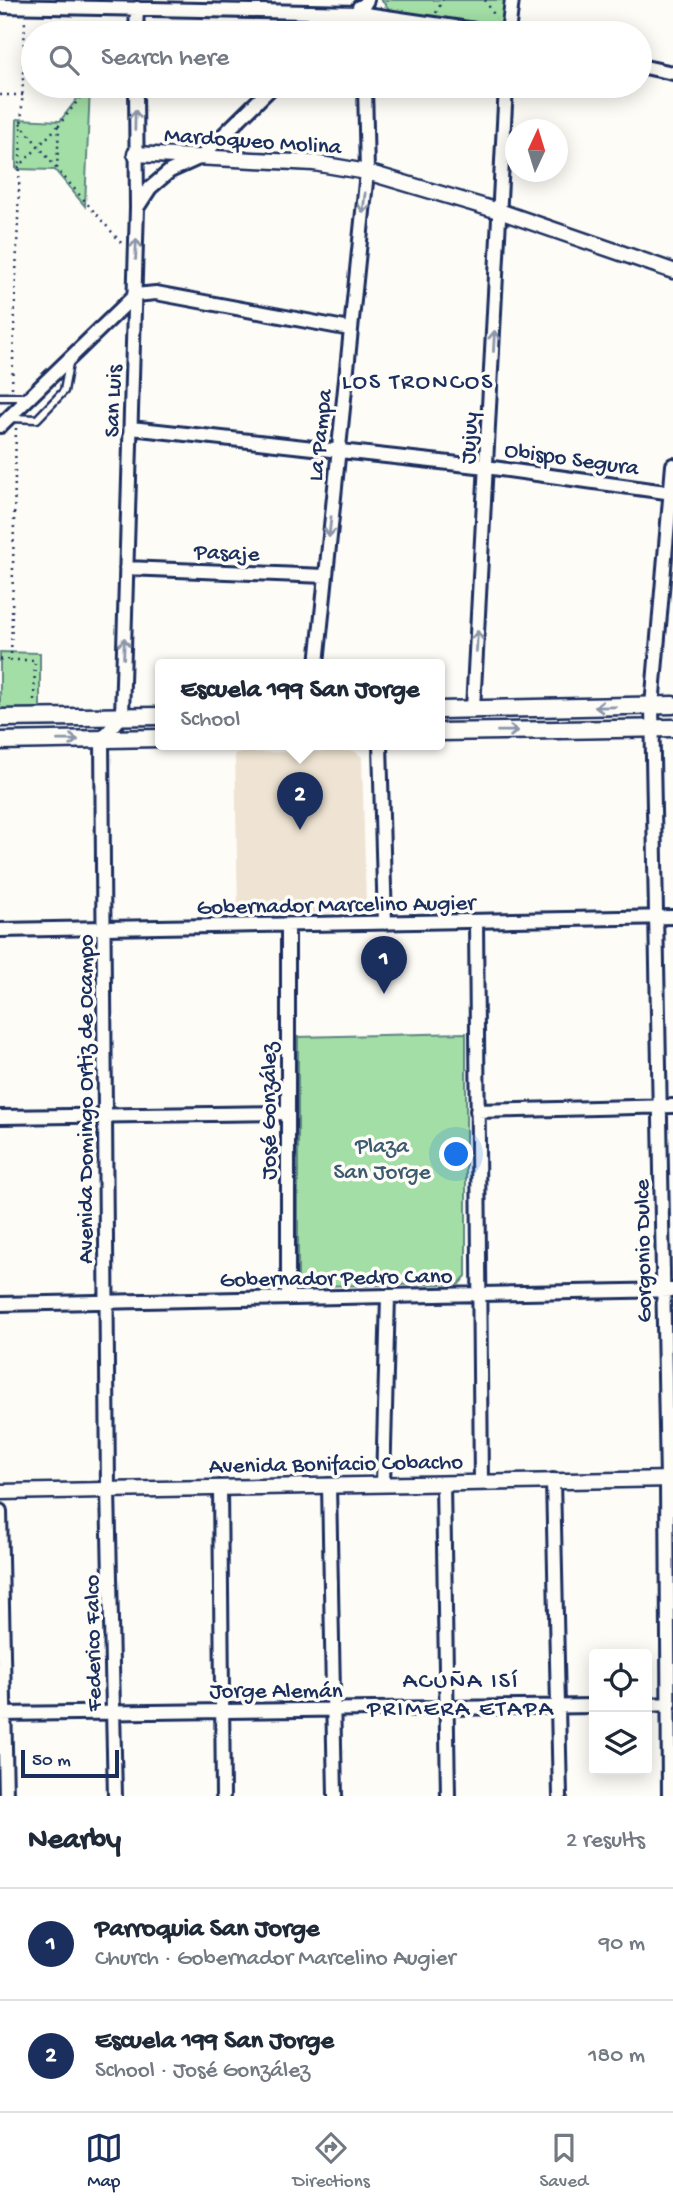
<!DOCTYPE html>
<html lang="en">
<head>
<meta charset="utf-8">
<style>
  body { margin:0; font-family:"Gochi Hand",sans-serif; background:#f2f2f3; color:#1f2937 }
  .controls { position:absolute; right:21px; bottom:21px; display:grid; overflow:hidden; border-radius:7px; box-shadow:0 4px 18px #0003 }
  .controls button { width:63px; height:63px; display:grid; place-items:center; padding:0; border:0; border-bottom:2px solid #e0e1e3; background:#fff; color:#1f2937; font:35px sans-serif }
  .compass { position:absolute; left:505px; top:119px; width:63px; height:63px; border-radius:50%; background:#fff; box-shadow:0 4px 18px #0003; rotate:4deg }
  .scale { position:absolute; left:21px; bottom:18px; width:98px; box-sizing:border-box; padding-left:7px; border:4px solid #1b2f5e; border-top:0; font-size:19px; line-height:24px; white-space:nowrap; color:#1b2f5e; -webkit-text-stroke:5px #fdfcf7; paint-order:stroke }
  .you { position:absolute; left:457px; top:1155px; width:24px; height:24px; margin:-18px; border:5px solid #fff; border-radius:50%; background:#1a73e8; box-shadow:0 0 0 10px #1a73e833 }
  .badge { display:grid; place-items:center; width:46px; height:46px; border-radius:50%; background:#1b2f5e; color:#fff; font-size:23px; font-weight:700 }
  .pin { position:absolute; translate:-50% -58px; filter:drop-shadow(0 2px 4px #0008) }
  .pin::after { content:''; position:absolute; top:37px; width:24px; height:21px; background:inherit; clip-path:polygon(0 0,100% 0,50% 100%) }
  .popup { position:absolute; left:155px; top:659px; width:290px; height:91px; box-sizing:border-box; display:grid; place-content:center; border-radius:7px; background:#fff; filter:drop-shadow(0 2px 5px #0005); font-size:23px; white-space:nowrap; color:#747a83 }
  .popup b { font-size:26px; color:#1f2937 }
  .popup::after { content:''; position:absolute; left:50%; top:100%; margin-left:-14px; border:14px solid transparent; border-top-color:#fff }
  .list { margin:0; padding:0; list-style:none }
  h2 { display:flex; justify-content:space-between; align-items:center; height:91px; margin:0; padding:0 28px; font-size:30px }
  h2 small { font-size:23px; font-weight:400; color:#747a83 }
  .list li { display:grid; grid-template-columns:46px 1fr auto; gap:21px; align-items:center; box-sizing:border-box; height:112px; padding:0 28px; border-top:2px solid #e0e1e3 }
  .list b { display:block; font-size:26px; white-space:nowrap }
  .list p { margin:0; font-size:23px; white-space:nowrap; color:#747a83 }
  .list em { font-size:23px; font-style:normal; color:#747a83 }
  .icon { flex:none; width:38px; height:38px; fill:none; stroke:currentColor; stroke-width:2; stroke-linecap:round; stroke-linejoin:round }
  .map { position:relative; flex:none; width:673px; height:1796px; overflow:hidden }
  .search { position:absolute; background:#fff; box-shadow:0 4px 18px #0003; left:21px; right:21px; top:21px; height:77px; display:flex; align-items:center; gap:18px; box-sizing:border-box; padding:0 24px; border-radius:38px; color:#747a83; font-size:26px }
  .sheet { height:315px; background:#fff }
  nav { display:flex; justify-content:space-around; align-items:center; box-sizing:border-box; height:98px; border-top:2px solid #e0e1e3; background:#fff; font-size:19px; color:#747a83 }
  nav a { display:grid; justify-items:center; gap:4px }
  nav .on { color:#1b2f5e }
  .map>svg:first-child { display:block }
  .built { fill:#efe4d3 }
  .green { fill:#a2dea5; stroke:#5e8682; stroke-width:2 }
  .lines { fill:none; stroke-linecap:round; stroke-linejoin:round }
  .service-casing { stroke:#1b2f5e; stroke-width:11 }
  .minor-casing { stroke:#1b2f5e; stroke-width:18 }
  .tertiary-casing { stroke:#1b2f5e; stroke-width:19 }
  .secondary-casing { stroke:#1b2f5e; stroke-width:21 }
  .path { stroke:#1b2f5e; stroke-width:2.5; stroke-dasharray:2 5; stroke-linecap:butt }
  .service { stroke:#fdfcf7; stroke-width:6 }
  .minor { stroke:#fdfcf7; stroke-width:12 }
  .tertiary { stroke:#fdfcf7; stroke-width:14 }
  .secondary { stroke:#fdfcf7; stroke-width:16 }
  .oneway { stroke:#8c96aa }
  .labels { text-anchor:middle; stroke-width:7; stroke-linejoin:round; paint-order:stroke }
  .street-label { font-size:23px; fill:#1b2f5e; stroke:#fdfcf7 }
  .park-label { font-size:23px; fill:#3d5b70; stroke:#fdfcf7 }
  .neighbourhood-label { font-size:24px; letter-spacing:2px; fill:#1b2f5e; stroke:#fdfcf7 }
</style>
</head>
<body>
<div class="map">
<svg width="673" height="1796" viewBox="0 0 673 1796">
  <rect width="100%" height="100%" fill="#fdfcf7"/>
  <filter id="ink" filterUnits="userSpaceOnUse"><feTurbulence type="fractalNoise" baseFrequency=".0143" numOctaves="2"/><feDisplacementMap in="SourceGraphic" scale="14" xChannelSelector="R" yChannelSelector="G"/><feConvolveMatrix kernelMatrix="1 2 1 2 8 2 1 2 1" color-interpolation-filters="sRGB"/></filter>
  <g filter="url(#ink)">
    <!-- built -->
    <path class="built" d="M 354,751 L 362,757 L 366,904 L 356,912 L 238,914 L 235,753 Z"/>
    <!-- green -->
    <path class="green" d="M 381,0 L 506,0 L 501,23 L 492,25 L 390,10 Z
      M 87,86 L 90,86 L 85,206 L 55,170 L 16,169 L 17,119 L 60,121 Z
      M 0,652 L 40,653 L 40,710 L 0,710 Z
      M 466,1033 L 466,1276 L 459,1284 L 305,1286 L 298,1279 L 298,1037 Z"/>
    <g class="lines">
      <defs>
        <path id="service" d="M 0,397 L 26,397
          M 10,418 L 37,419 L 64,391 L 69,363"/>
        <path id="minor" d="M 0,6 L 359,13 L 496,33
          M 359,7 L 363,33
          M 136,33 L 137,8
          M 326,33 L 359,13 L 367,0
          M 508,33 L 512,0
          M 640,66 L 673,73
          M 137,208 L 150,188 L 170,171 L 201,157 L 273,86
          M 0,426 L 135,295 L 156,293 L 350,329
          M 131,428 L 486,467 L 673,493
          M 126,568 L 325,576
          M 317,664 L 367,172 L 365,86
          M 473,709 L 506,86
          M 380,744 L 385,923
          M 476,921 L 481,1482
          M 288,925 L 288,1298
          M 0,930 L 673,917
          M 477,1111 L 673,1106
          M 0,1117 L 288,1113
          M 0,1304 L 673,1290
          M 553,1480 L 560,1796
          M 443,1483 L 448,1796
          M 383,1484 L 388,1296
          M 329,1485 L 335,1796
          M 220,1487 L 223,1796
          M 0,1511 L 6,1796
          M 647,1705 L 670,1704
          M 0,1714 L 594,1706
          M 115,1796 L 108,1490 L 102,739 L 122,716 L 137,208 L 136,86
          M 669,1796 L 667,1479 L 652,706 L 673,465"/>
        <path id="tertiary" d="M 135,154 L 314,163 L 367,172 L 502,212 L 673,271
          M 0,1492 L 673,1479"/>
        <path id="secondary" d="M 440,710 L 673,705
          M 0,718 L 160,716
          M 440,732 L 673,728
          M 0,741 L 160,738"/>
      </defs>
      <!-- service casing -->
      <use href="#service" class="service-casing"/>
      <!-- minor casing -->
      <use href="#minor" class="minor-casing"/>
      <!-- tertiary casing -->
      <use href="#tertiary" class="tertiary-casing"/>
      <!-- secondary casing -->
      <use href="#secondary" class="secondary-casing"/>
      <!-- path -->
      <path class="path" d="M 485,0 L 496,18
        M 436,13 L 443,0
        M 89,86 L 59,125 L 57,169 L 124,246
        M 0,95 L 24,95
        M 20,123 L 57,169
        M 18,168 L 59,125
        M 12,388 L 25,20
        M 16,428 L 11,660 L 35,660 L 34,702
        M 0,659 L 11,660"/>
      <!-- service -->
      <use href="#service" class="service"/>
      <!-- minor -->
      <use href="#minor" class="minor"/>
      <!-- tertiary -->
      <use href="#tertiary" class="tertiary"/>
      <!-- secondary -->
      <use href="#secondary" class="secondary"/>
    </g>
    <!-- one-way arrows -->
    <defs><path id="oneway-shaft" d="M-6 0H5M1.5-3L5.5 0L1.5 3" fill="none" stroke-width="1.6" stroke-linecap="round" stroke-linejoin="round" transform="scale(1.75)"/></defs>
    <g class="oneway">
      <use href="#oneway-shaft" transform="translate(135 120) rotate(-89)"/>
      <use href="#oneway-shaft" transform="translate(364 203) rotate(96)"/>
      <use href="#oneway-shaft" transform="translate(136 249) rotate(-88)"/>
      <use href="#oneway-shaft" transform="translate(494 341) rotate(-87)"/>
      <use href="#oneway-shaft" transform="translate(330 527) rotate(96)"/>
      <use href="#oneway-shaft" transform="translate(477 641) rotate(-87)"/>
      <use href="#oneway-shaft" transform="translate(124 648) rotate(-88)"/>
      <use href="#oneway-shaft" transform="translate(605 707) rotate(179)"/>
      <use href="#oneway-shaft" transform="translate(508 731) rotate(-1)"/>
      <use href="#oneway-shaft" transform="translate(68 740) rotate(-1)"/>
    </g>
  </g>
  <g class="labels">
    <!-- street labels -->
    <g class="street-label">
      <text transform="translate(253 139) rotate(4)" y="8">Mardoqueo Molina</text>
      <text transform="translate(111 401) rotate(-88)" y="8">San Luis</text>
      <text transform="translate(318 435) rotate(-84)" y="8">La Pampa</text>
      <text transform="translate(467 438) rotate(-87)" y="8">Jujuy</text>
      <text transform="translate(572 457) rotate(8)" y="8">Obispo Segura</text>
      <text transform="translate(227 551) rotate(2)" y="8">Pasaje</text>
      <text transform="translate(336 903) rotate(-1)" y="8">Gobernador Marcelino Augier</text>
      <text transform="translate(84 1099) rotate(-90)" y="8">Avenida Domingo Ortiz de Ocampo</text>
      <text transform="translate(267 1111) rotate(-90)" y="8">José González</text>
      <text transform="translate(641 1251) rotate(-91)" y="8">Gorgonio Dulce</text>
      <text transform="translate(336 1276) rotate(-1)" y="8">Gobernador Pedro Cano</text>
      <text transform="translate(336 1462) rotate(-1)" y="8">Avenida Bonifacio Cobacho</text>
      <text transform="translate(91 1643) rotate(-91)" y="8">Federico Falco</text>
      <text x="276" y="1697">Jorge Alemán</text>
    </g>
    <!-- park labels -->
    <g class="park-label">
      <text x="382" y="1152">Plaza<tspan x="382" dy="26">San Jorge</tspan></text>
    </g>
    <!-- neighbourhood labels -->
    <g class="neighbourhood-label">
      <text x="418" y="388">LOS TRONCOS</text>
      <text x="461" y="1687">ACUÑA ISÍ<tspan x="461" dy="28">PRIMERA ETAPA</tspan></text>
    </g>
  </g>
</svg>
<div class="controls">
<button><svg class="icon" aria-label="locate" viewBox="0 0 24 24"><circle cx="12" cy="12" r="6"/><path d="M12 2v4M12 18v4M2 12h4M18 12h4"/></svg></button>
<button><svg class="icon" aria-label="layers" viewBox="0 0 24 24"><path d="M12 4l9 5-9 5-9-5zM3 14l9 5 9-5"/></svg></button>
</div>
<svg class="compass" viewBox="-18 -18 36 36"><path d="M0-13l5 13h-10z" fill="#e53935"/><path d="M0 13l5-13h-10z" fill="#747a83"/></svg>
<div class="scale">50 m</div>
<div class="you"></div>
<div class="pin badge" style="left:384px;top:994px">1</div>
<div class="pin badge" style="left:300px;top:830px">2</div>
<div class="popup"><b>Escuela 199 San Jorge</b>School</div>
<div class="search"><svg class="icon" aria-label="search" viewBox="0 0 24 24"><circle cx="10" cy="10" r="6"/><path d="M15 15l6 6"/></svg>Search here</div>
</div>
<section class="sheet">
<h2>Nearby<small>2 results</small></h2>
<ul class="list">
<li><span class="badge">1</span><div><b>Parroquia San Jorge</b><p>Church · Gobernador Marcelino Augier</p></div><em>90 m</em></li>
<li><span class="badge">2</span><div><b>Escuela 199 San Jorge</b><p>School · José González</p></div><em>180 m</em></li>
</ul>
</section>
<nav>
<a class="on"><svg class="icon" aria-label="map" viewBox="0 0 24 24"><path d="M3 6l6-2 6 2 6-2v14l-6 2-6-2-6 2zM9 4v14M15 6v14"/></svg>Map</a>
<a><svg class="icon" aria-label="directions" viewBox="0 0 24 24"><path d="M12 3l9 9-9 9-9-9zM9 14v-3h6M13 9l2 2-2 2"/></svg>Directions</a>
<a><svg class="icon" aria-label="saved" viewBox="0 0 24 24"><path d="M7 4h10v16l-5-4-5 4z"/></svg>Saved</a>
</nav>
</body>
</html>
